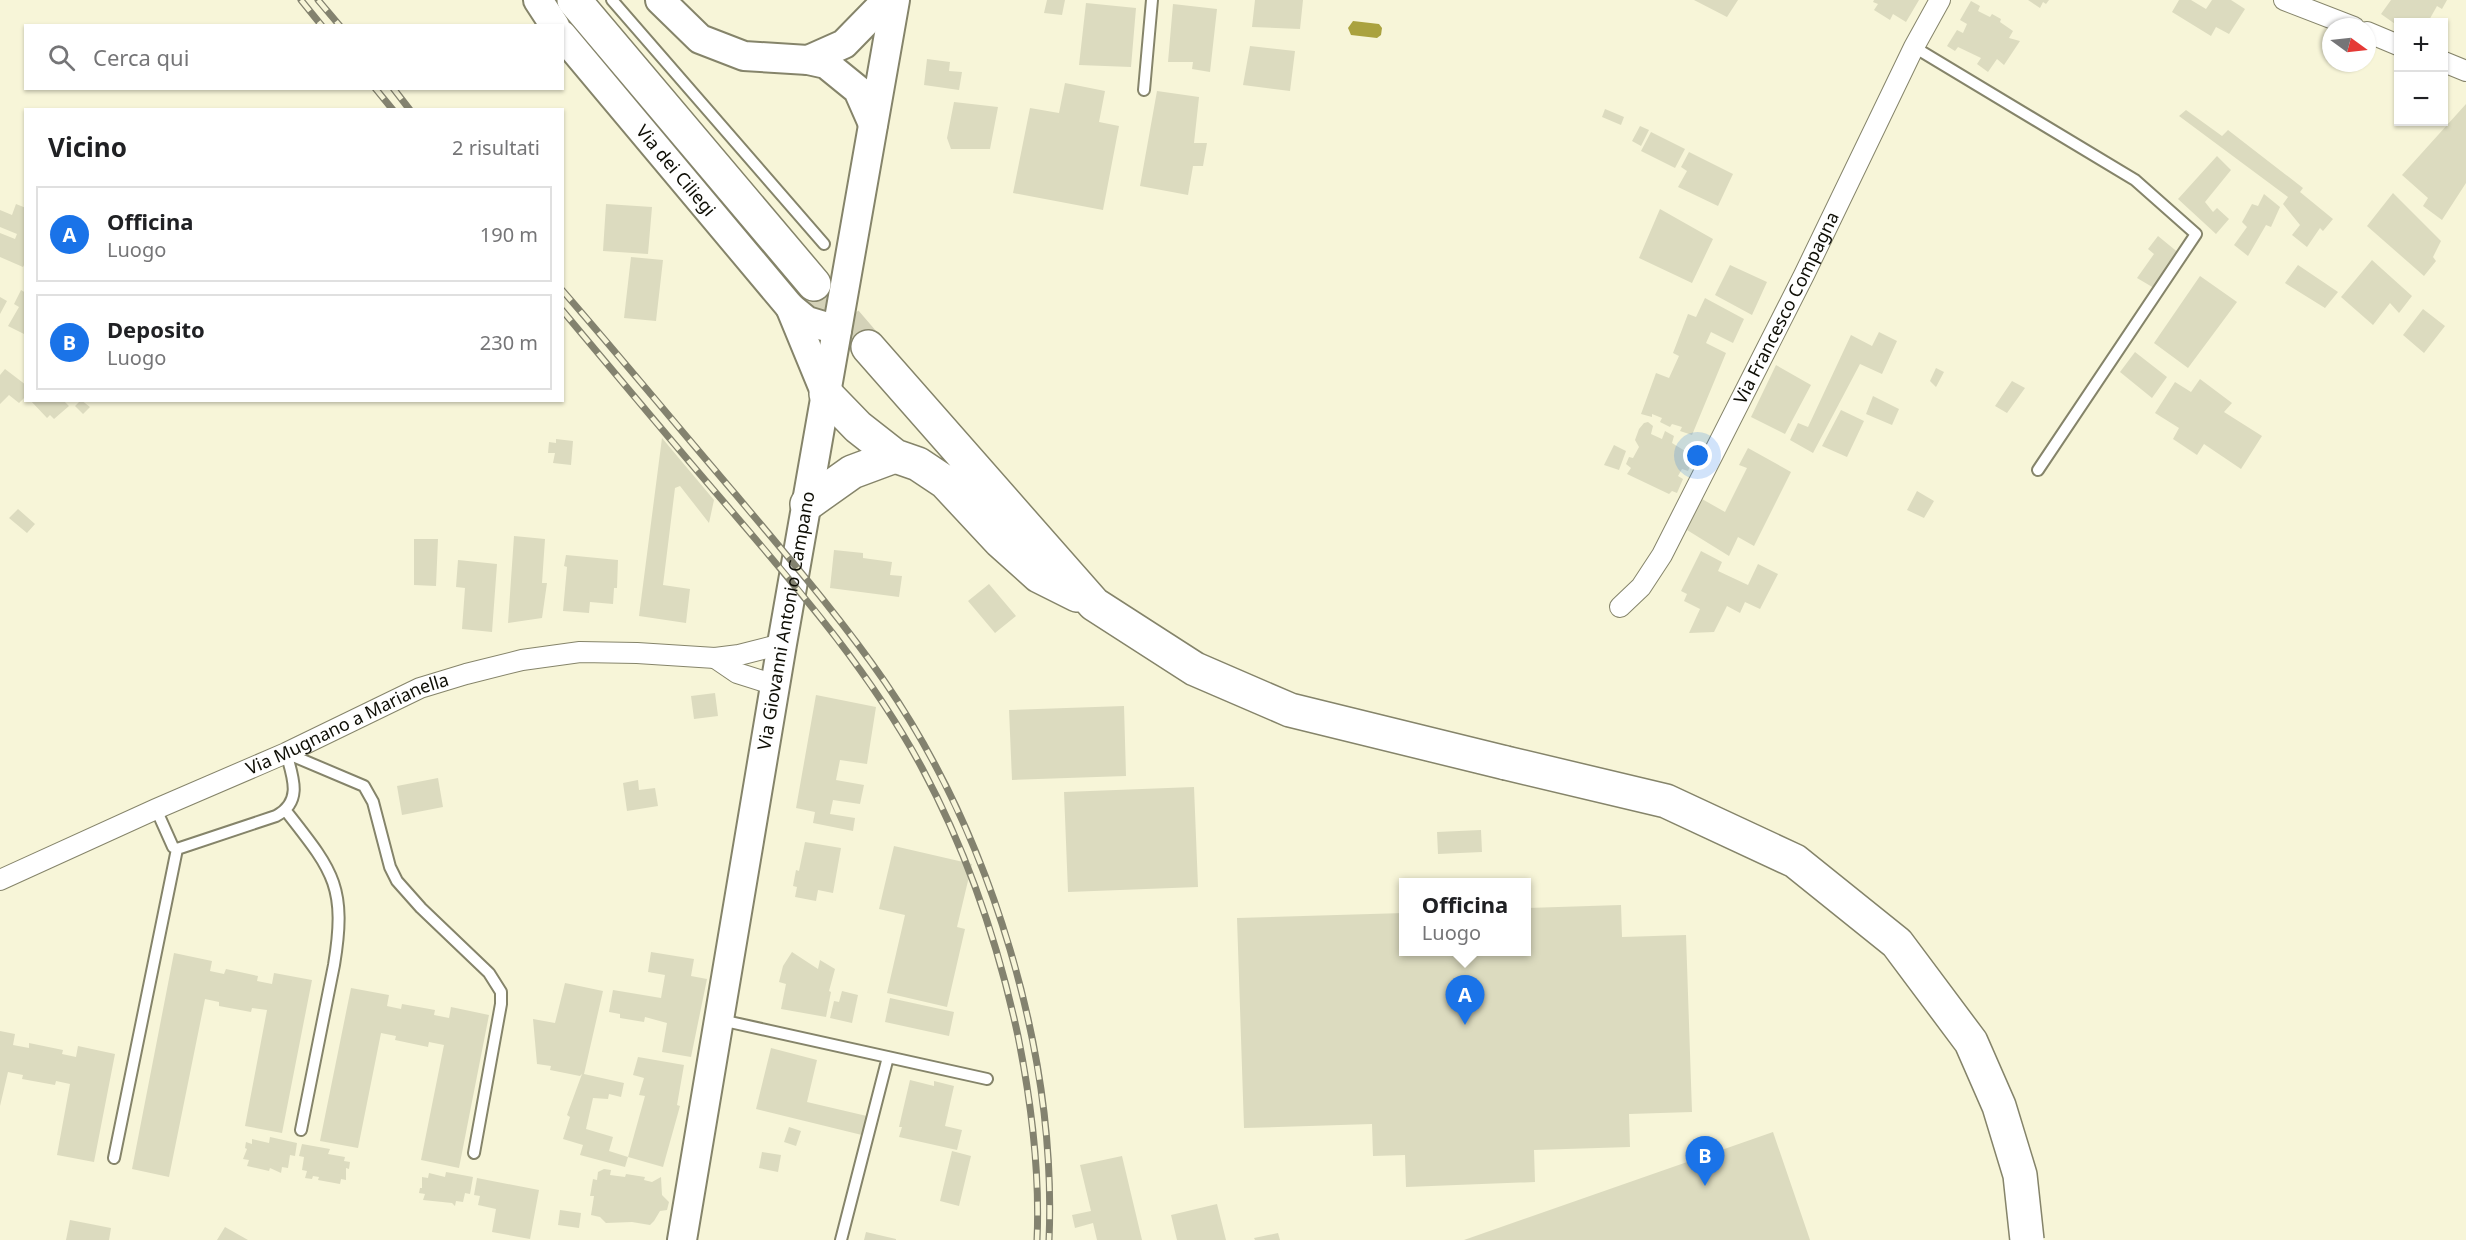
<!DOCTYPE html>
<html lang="it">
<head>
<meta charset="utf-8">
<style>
  body { margin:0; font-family:"Noto Sans",sans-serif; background:#f2f2f2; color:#202124 }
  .controls { position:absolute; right:18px; top:18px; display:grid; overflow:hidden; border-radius:0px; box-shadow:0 2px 4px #0004 }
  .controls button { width:54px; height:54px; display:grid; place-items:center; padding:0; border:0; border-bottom:2px solid #e0e0e0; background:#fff; color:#202124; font:30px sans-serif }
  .compass { position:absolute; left:2322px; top:18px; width:54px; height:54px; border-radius:50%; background:#fff; box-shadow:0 2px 4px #0004; rotate:105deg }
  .you { position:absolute; left:1698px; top:456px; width:21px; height:21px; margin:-15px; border:4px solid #fff; border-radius:50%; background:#1a73e8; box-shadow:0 0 0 9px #1a73e833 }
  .badge { display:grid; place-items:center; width:39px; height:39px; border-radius:50%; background:#1a73e8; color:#fff; font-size:20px; font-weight:700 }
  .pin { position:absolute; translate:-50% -50px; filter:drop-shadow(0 2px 3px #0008) }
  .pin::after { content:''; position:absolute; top:32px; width:21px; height:18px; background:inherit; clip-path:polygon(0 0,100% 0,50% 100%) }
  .popup { position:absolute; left:1399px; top:878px; width:132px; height:78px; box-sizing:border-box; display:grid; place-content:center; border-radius:0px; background:#fff; filter:drop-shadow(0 2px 4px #0005); font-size:20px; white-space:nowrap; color:#757577 }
  .popup b { font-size:22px; color:#202124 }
  .popup::after { content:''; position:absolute; left:50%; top:100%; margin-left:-12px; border:12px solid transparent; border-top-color:#fff }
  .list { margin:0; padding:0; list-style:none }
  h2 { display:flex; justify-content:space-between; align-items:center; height:78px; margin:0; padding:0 24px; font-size:26px }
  h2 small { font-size:20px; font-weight:400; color:#757577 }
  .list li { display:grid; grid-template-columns:39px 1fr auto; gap:18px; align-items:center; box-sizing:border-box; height:96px; margin:0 12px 12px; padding:0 12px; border:2px solid #e0e0e0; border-radius:0px }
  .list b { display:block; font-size:22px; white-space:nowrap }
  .list p { margin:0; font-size:20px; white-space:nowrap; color:#757577 }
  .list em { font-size:20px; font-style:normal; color:#757577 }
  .icon { flex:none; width:33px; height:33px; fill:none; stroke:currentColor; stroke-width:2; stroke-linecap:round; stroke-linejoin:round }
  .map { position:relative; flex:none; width:2466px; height:1240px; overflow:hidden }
  .search { position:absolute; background:#fff; box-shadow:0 2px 4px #0004; left:24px; top:24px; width:540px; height:66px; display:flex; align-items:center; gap:15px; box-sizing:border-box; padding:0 21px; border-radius:0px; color:#757577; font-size:22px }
  .panel { position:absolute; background:#fff; box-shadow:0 2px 4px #0004; left:24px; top:108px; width:540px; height:294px; border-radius:0px }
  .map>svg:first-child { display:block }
  .water { fill:#aaa23f }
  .building { fill:#dcdbbf }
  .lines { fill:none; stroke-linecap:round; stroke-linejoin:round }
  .highway-tunnel { stroke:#d4d2b8; stroke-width:33; stroke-dasharray:33 16; stroke-linecap:butt }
  .lane-casing { stroke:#85846a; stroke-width:14 }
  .street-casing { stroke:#85846a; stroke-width:22 }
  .secondary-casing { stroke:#85846a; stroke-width:32 }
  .highway-casing { stroke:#85846a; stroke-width:36 }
  .lane { stroke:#fff; stroke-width:10 }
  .street { stroke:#fff; stroke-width:20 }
  .secondary { stroke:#fff; stroke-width:28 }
  .highway { stroke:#fff; stroke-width:33 }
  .rail-casing { stroke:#83826f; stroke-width:7 }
  .rail { stroke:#f7f5d8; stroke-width:4.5; stroke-dasharray:14; stroke-linecap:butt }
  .highway-bridge-casing { stroke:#85846a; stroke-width:36; stroke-linecap:butt }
  .highway-bridge { stroke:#fff; stroke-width:33 }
  .labels { text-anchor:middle; stroke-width:4.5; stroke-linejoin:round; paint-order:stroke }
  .street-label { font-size:18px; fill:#0e0e05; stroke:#f7f5d8 }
</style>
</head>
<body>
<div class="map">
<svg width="2466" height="1240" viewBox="0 0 2466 1240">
  <rect width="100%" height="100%" fill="#f7f5d8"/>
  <!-- water -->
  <path class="water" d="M 1353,21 L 1379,24 L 1382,28 L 1381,35 L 1377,38 L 1351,35 L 1348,28 Z"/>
  <!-- building -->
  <path class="building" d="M 1047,0 L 1065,0 L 1062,15 L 1044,13 Z
    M 1255,0 L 1303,0 L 1300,29 L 1252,27 Z
    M 1694,0 L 1738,0 L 1727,17 Z
    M 1874,0 L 1919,0 L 1906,22 L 1893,14 L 1890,20 L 1874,10 L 1878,4 L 1873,2 Z
    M 2028,0 L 2049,0 L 2046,4 L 2043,2 L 2040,8 Z
    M 2179,0 L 2191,0 L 2206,9 L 2212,0 L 2231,0 L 2245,9 L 2229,34 L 2216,27 L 2211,36 L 2172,12 Z
    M 2391,0 L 2447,0 L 2442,9 L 2437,6 L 2428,22 L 2398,22 L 2398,26 L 2381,14 Z
    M 1971,1 L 1980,6 L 1978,11 L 1990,17 L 1992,14 L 2001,19 L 2000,22 L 2013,31 L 2009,38 L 2020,41 L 2004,65 L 1997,59 L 1988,72 L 1977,64 L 1981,58 L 1958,47 L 1955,51 L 1947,46 L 1957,30 L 1963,33 L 1967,24 L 1960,20 Z
    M 1086,3 L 1136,8 L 1131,67 L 1079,65 Z
    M 1173,4 L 1217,9 L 1210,72 L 1192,69 L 1193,62 L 1168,62 Z
    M 1250,46 L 1295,51 L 1290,91 L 1243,85 Z
    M 927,59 L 950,62 L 949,71 L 962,72 L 959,90 L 924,85 Z
    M 1065,83 L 1105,91 L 1099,122 L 1119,126 L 1103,210 L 1013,193 L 1030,108 L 1059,113 Z
    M 1157,91 L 1199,97 L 1194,143 L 1207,143 L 1203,166 L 1193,166 L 1188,195 L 1140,186 Z
    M 954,102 L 998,107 L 990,149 L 951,149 L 947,138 Z
    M 2466,104 L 2466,183 L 2442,220 L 2423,206 L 2428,198 L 2402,175 Z
    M 1605,109 L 1624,117 L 1621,125 L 1602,117 Z
    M 2186,110 L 2222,136 L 2228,130 L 2303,188 L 2300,192 L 2333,219 L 2323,231 L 2320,228 L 2307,247 L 2292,235 L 2300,225 L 2283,204 L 2288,197 L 2179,116 Z
    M 1640,126 L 1649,130 L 1641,146 L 1632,141 Z
    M 1651,132 L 1685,149 L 1675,168 L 1641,151 Z
    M 1689,152 L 1733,174 L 1718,206 L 1678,187 L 1687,171 L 1681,167 Z
    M 2217,156 L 2231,170 L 2205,202 L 2213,212 L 2217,208 L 2229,219 L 2216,234 L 2178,199 Z
    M 2393,193 L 2441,241 L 2433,257 L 2436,261 L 2424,276 L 2367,226 Z
    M 2264,194 L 2280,207 L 2271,227 L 2266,225 L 2248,256 L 2234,245 L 2247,227 L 2242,222 L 2252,204 L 2258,206 Z
    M 16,204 L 26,208 L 26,261 L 23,267 L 0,257 L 0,233 L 15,239 L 17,234 L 0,227 L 0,210 L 12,215 Z
    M 606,204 L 652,207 L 648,254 L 603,251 Z
    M 1660,209 L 1713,239 L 1692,283 L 1639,258 Z
    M 2158,236 L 2180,254 L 2154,288 L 2137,278 L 2154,254 L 2148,249 Z
    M 631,257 L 663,260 L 656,321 L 624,318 Z
    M 2372,260 L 2412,296 L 2399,313 L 2390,303 L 2373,325 L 2341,297 Z
    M 1730,265 L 1767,282 L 1752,315 L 1715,295 Z
    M 2298,265 L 2338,292 L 2325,308 L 2285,283 Z
    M 2200,276 L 2237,302 L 2188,368 L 2154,343 Z
    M 21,290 L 26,293 L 26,335 L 8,326 L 19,307 L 14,304 Z
    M 0,297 L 7,301 L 0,314 Z
    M 1705,298 L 1744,319 L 1733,343 L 1711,332 L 1706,343 L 1726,353 L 1692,435 L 1680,431 L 1682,427 L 1672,424 L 1670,427 L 1660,422 L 1662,418 L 1652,414 L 1652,417 L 1641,414 L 1656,373 L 1669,378 L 1679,356 L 1673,353 L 1688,314 L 1696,317 Z
    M 2423,309 L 2445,326 L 2424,353 L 2403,335 Z
    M 1879,332 L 1897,341 L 1882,374 L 1860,364 L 1813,453 L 1790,440 L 1798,423 L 1808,427 L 1851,335 L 1872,346 Z
    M 2135,352 L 2167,377 L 2152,398 L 2120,372 Z
    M 1776,365 L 1811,385 L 1785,434 L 1751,417 Z
    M 1936,368 L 1944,372 L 1936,387 L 1930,381 Z
    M 5,369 L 26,385 L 26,396 L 19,403 L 9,395 L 0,404 L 0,375 Z
    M 2200,379 L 2232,403 L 2224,412 L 2262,436 L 2241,469 L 2204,444 L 2197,455 L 2173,439 L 2179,428 L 2155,413 L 2175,382 L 2191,392 Z
    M 2012,381 L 2025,388 L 2007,413 L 1995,406 Z
    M 1873,396 L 1899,409 L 1892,425 L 1866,414 Z
    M 30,400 L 63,400 L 69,406 L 54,419 L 50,415 L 47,418 Z
    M 81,400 L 90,407 L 83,414 L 75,406 Z
    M 1841,410 L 1864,421 L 1847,457 L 1822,446 Z
    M 1648,422 L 1653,426 L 1651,434 L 1662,439 L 1665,431 L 1674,436 L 1672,443 L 1685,451 L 1688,446 L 1697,451 L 1688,471 L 1682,469 L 1678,476 L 1683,479 L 1677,493 L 1672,491 L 1669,494 L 1627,474 L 1631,468 L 1626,464 L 1629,457 L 1633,458 L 1639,447 L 1635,440 L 1639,429 L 1644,423 Z
    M 662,438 L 714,500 L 709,523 L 680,486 L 675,488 L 663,585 L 690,589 L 686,623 L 639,616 Z
    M 556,439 L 573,441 L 571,465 L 553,463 L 555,453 L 548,453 L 549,442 L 556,443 Z
    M 1614,445 L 1626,451 L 1619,470 L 1604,465 Z
    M 1748,448 L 1791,472 L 1754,546 L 1738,537 L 1729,556 L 1687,530 L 1702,499 L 1725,512 L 1747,468 L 1739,465 Z
    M 1917,491 L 1934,501 L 1924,518 L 1907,510 Z
    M 18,509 L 35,524 L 27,533 L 9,518 Z
    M 514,536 L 545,539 L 542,583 L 547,583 L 542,618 L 508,623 Z
    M 414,539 L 438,539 L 436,586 L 414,585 Z
    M 834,550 L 863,553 L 863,558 L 892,562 L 890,575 L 902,576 L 899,597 L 830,588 Z
    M 1701,551 L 1722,562 L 1718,571 L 1748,585 L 1758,564 L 1778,574 L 1760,609 L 1745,602 L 1740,613 L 1727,606 L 1714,632 L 1689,633 L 1700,609 L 1684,601 L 1687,594 L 1681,591 Z
    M 566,555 L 618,560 L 617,588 L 614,588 L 613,604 L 590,602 L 589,613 L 563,611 L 567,567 L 564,566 Z
    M 458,560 L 497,564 L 492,632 L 462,629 L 465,588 L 456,587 Z
    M 989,584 L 1016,616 L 995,633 L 968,601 Z
    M 715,693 L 718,716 L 694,719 L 691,696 Z
    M 816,695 L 876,707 L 867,764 L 840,760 L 836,780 L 864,785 L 860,804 L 833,800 L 830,814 L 855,818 L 853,831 L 813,823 L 815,812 L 796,808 Z
    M 1124,706 L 1126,776 L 1012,780 L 1009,710 Z
    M 438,778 L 443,807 L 402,815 L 397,786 Z
    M 638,780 L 639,790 L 655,788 L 658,806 L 627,811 L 623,783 Z
    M 1194,787 L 1198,887 L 1068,892 L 1064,792 Z
    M 1481,830 L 1482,852 L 1438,854 L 1437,832 Z
    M 805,842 L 841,848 L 833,893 L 818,890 L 816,901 L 795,897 L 797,887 L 793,886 L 796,870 L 799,871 Z
    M 894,846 L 972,864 L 957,927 L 965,929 L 947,1007 L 887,993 L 905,915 L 879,909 Z
    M 1621,905 L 1622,937 L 1686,935 L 1692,1112 L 1629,1114 L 1630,1147 L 1534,1150 L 1535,1182 L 1406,1187 L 1405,1155 L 1373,1156 L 1372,1124 L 1244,1128 L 1237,918 L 1404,913 L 1404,952 L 1526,952 L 1527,908 Z
    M 651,952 L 694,959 L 691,976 L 707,979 L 691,1057 L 662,1052 L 667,1023 L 645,1017 L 644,1022 L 620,1018 L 620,1014 L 609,1012 L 613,990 L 661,998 L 665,975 L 648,972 Z
    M 792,952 L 818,969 L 820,960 L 835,969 L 829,991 L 831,992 L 826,1017 L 781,1009 L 786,984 L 779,982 L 783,966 Z
    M 174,953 L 212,961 L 210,971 L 224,974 L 226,969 L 258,976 L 257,981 L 272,984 L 274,973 L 312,980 L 282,1133 L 245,1126 L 267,1010 L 252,1008 L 251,1012 L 219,1006 L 219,1002 L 205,999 L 169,1177 L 132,1169 Z
    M 565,983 L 603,991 L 584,1074 L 624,1083 L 621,1097 L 609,1094 L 608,1099 L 593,1098 L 586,1129 L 613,1137 L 609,1151 L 628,1157 L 645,1096 L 639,1095 L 644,1078 L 633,1075 L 638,1057 L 684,1065 L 677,1105 L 680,1106 L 663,1167 L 628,1157 L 625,1167 L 580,1155 L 583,1145 L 563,1139 L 570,1117 L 567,1115 L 582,1074 L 580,1076 L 550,1070 L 551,1066 L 537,1064 L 533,1019 L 555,1023 Z
    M 351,988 L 389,995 L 387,1006 L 401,1009 L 402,1004 L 435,1010 L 434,1015 L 449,1018 L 451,1007 L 489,1015 L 459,1168 L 421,1160 L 444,1045 L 429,1042 L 428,1047 L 395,1040 L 396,1036 L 381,1033 L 358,1148 L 320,1141 Z
    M 842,991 L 858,995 L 852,1023 L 830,1018 L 834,1001 L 839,1002 Z
    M 890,998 L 954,1012 L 949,1036 L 885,1022 Z
    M 0,1031 L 15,1034 L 13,1045 L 29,1048 L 29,1043 L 63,1050 L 62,1054 L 76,1057 L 78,1046 L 115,1054 L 94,1162 L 57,1155 L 70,1084 L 56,1081 L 55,1085 L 22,1079 L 23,1075 L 8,1072 L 0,1106 Z
    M 771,1048 L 817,1060 L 807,1102 L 871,1117 L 866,1136 L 756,1109 Z
    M 910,1080 L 934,1086 L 934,1081 L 954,1086 L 945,1126 L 962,1130 L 957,1150 L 899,1137 L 902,1127 L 899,1127 Z
    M 789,1127 L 801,1131 L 796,1146 L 784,1142 Z
    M 1773,1132 L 1810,1240 L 1464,1240 Z
    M 270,1137 L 297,1143 L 295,1156 L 290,1155 L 288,1168 L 282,1167 L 281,1173 L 270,1168 L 269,1171 L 247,1166 L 249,1160 L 243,1159 L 247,1149 L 245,1148 L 246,1142 L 252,1144 L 252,1139 L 269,1143 Z
    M 302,1144 L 330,1149 L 328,1154 L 345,1157 L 344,1161 L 350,1162 L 349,1169 L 346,1168 L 346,1180 L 341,1179 L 340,1184 L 318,1180 L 319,1177 L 313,1176 L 312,1179 L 305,1178 L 307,1171 L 302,1170 L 304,1157 L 299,1156 Z
    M 952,1151 L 971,1156 L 959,1206 L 940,1201 Z
    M 762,1152 L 781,1155 L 778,1172 L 759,1168 Z
    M 1122,1156 L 1142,1240 L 1097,1240 L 1093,1223 L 1075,1228 L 1072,1215 L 1091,1211 L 1080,1165 Z
    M 604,1169 L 611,1170 L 610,1175 L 625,1177 L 626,1174 L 645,1177 L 644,1180 L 652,1182 L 661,1177 L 662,1195 L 669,1202 L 667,1210 L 660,1211 L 654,1221 L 650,1225 L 632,1222 L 606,1223 L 600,1217 L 591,1215 L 594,1196 L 590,1196 L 593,1179 L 597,1180 L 598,1172 Z
    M 446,1172 L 473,1177 L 470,1194 L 465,1193 L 463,1202 L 456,1201 L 455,1206 L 452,1203 L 423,1200 L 425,1194 L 419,1193 L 420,1188 L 422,1188 L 422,1177 L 428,1178 L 429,1173 L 445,1177 Z
    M 477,1178 L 539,1190 L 530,1239 L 492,1232 L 496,1209 L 478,1205 L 480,1196 L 474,1195 Z
    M 1217,1204 L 1226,1240 L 1177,1240 L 1171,1215 Z
    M 560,1210 L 581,1213 L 579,1228 L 558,1225 Z
    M 70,1220 L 111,1228 L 109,1240 L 66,1240 Z
    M 225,1227 L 248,1240 L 217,1240 Z
    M 866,1232 L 896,1239 L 896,1240 L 864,1240 Z
    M 1278,1233 L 1280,1240 L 1255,1240 L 1254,1238 Z"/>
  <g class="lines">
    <!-- highway-tunnel -->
    <path class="highway-tunnel" d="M 814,284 L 868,347"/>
    <defs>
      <path id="lane" d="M 612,0 L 824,244
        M 1914,47 L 2135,180 L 2196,234 L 2038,470
        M 1144,90 L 1152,0
        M 286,753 L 364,786 L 373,802 L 390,867 L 397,881 L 421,908 L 489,973 L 501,992 L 501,1004 L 474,1153
        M 156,809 L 173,847 L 177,849 L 276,816 C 303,802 293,777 286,753
        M 286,811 C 333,871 347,886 334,965 L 301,1130
        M 721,1020 L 987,1079
        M 114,1158 L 177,849
        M 841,1240 L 888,1057"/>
      <g id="street">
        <path d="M 2284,0 L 2354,27"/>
        <path d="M 2367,32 L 2398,45"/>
        <path d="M 2444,62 L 2466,71"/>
        <path id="s1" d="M 1620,607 L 1641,587 L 1662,555 L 1804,275 L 1914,47 L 1940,0"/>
        <path d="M 715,658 L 737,673 L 775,685"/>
        <path id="s2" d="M 0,880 L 156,809 L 286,753 L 420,688 L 466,674 L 522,660 L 580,652 L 637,653 L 715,658 L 739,655 L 782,644"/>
      </g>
      <g id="secondary">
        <path d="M 538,0 L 555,26"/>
        <path d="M 660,0 L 700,39 L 744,56 L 808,60 L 826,64 L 858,90 L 873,124"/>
        <path id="s3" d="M 562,35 L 790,307 L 807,321 L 837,330"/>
        <path d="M 808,60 L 844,44 L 887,0"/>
        <path d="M 790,307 L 825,392"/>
        <path id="s4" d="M 682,1240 L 782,644 L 895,0"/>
      </g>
      <path id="highway" d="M 574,0 L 814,284
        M 868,347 L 1094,604 L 1195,669 L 1290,710 L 1506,763
        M 826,394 L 858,427 L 895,456 L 918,464 L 945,482 L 1000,541 L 1039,576 L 1077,595
        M 807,504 L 852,472 L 895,456"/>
    </defs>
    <!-- lane casing -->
    <use href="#lane" class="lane-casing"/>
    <!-- street casing -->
    <use href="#street" class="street-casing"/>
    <!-- secondary casing -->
    <use href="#secondary" class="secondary-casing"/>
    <!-- highway casing -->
    <use href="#highway" class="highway-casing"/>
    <!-- lane -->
    <use href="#lane" class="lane"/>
    <!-- street -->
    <use href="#street" class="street"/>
    <!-- secondary -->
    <use href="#secondary" class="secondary"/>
    <!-- highway -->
    <use href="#highway" class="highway"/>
    <defs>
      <path id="rail" d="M 301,0 L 322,26
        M 318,0 L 340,26
        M 375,88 L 393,110
        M 393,88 L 410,110
        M 562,290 C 621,358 679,428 737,496 C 788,557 840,617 885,682 C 991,837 1057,1052 1049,1240
        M 562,310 C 618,377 673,443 729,508 C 799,590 871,673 922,768 C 967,852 998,943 1018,1036 C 1031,1101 1040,1174 1037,1240"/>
    </defs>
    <!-- rail casing -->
    <use href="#rail" class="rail-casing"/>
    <!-- rail -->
    <use href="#rail" class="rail"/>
    <defs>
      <path id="highway-bridge" d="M 1506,763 L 1666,801 L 1795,861 L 1897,943 L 1971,1042 L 1999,1106 L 2020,1175 L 2027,1240"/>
    </defs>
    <!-- highway-bridge casing -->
    <use href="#highway-bridge" class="highway-bridge-casing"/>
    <!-- highway-bridge -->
    <use href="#highway-bridge" class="highway-bridge"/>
  </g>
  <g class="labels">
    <!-- street labels -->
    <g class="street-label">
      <text dy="6" stroke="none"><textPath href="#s3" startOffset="177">Via dei Ciliegi</textPath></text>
      <text dy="6" stroke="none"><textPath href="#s1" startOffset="344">Via Francesco Compagna</textPath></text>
      <text dy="6" stroke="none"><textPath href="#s4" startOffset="628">Via Giovanni Antonio Campano</textPath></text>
      <text dy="6" stroke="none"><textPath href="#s2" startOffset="381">Via Mugnano a Marianella</textPath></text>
    </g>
  </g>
</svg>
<div class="controls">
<button>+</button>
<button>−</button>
</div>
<svg class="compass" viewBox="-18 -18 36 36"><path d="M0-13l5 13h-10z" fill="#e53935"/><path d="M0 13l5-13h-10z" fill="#757577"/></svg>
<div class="you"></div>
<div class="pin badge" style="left:1465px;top:1025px">A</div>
<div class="popup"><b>Officina</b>Luogo</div>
<div class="pin badge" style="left:1705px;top:1186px">B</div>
<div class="search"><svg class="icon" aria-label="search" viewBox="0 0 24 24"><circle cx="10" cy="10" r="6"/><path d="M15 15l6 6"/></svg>Cerca qui</div>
<section class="panel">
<h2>Vicino<small>2 risultati</small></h2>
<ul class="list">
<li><span class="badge">A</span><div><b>Officina</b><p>Luogo</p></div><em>190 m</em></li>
<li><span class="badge">B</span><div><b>Deposito</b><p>Luogo</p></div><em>230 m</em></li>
</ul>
</section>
</div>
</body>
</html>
